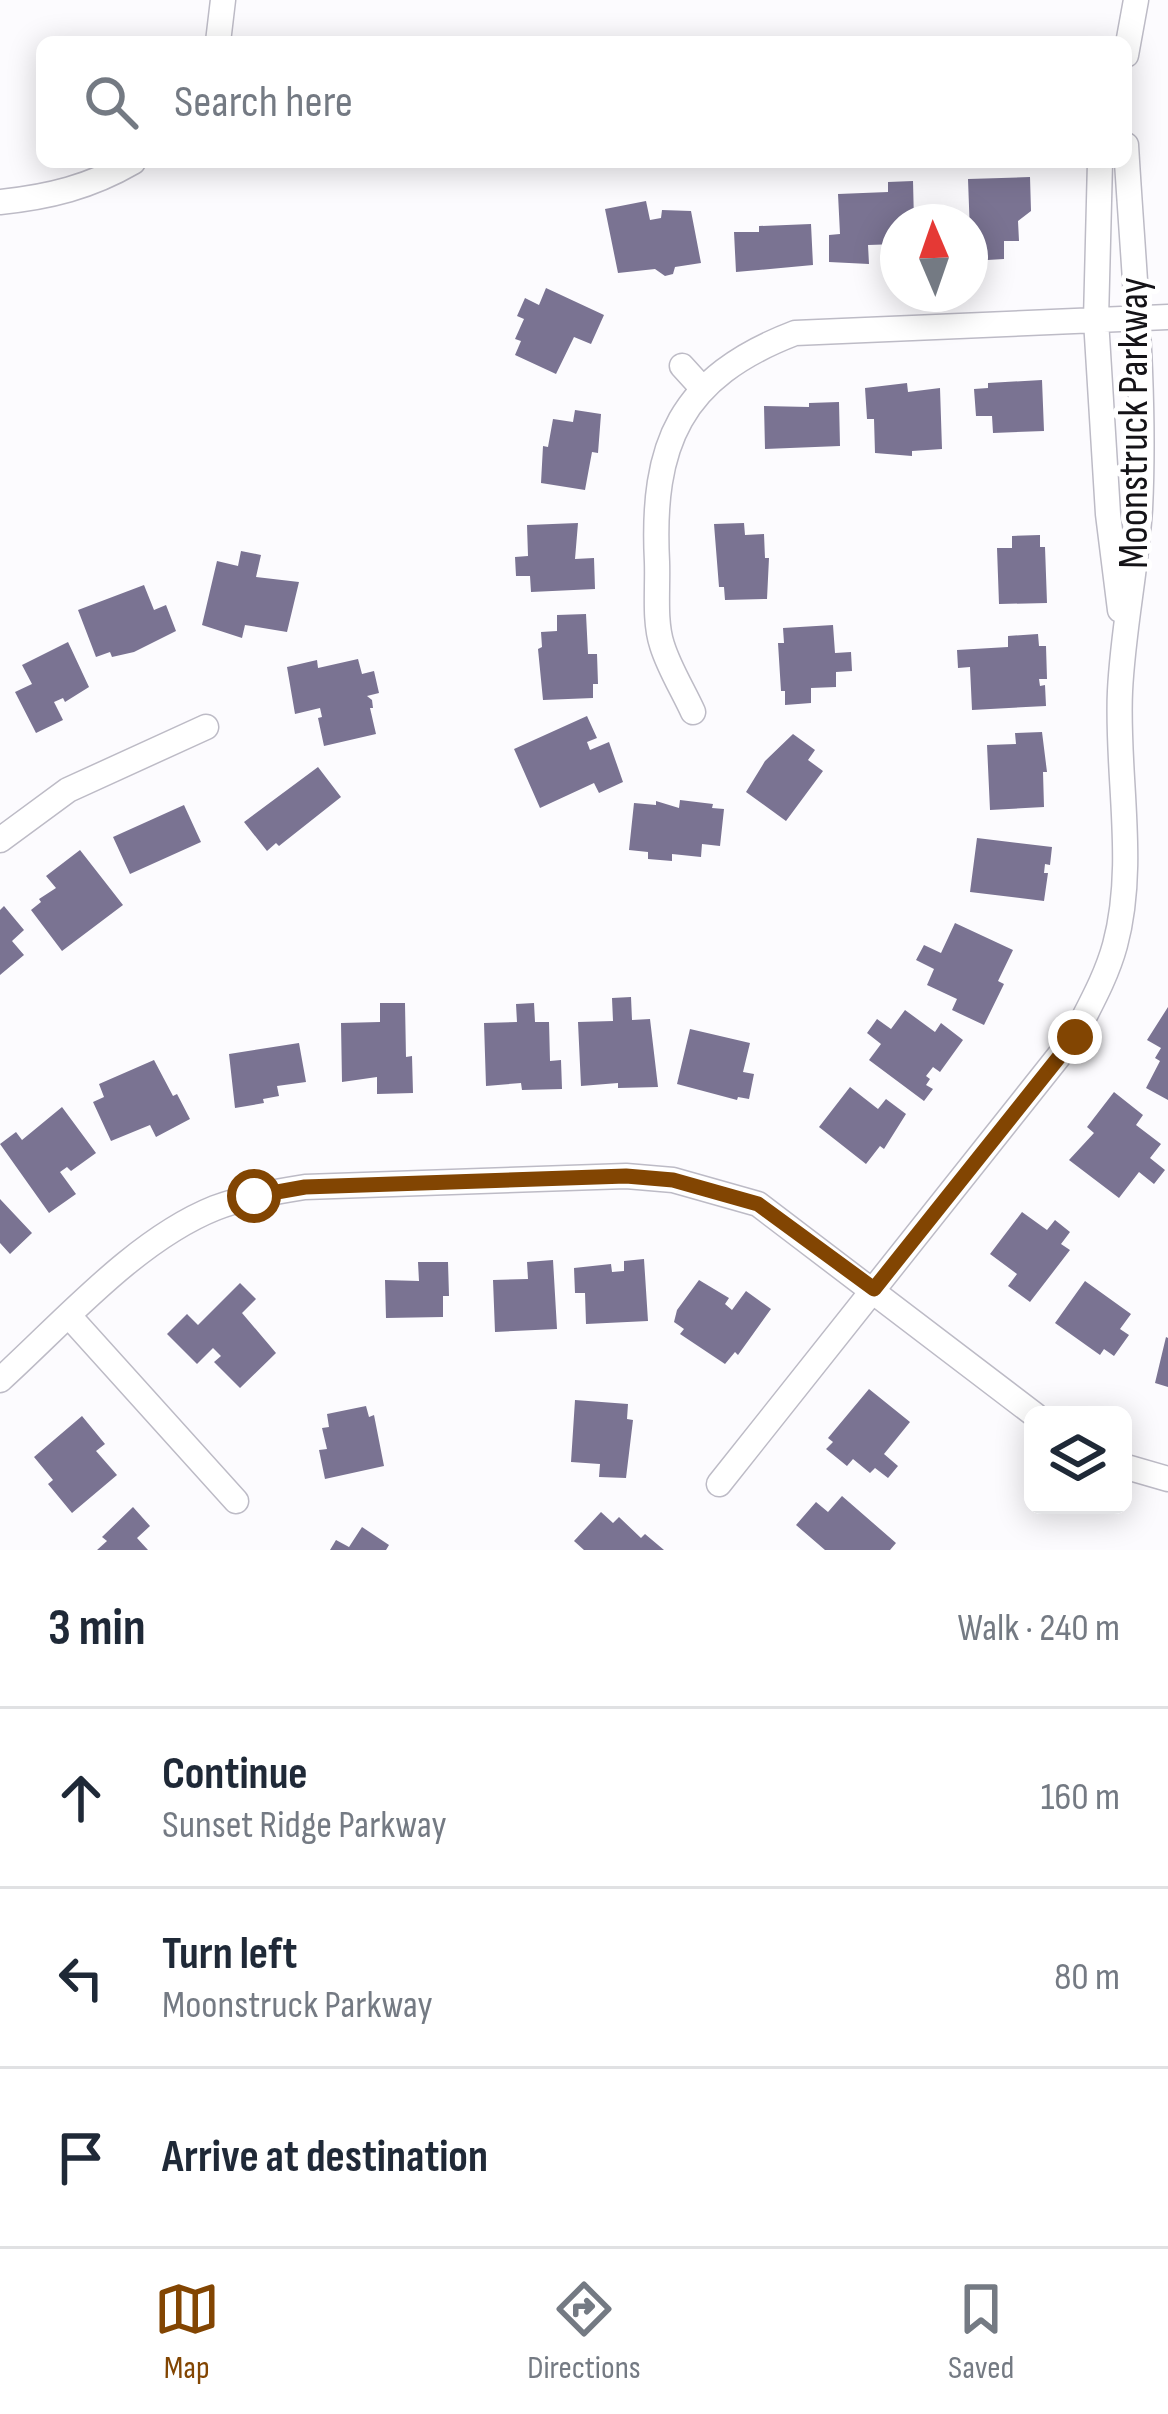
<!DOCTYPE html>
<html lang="en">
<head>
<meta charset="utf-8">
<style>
  body { margin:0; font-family:"Sofia Sans Condensed",sans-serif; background:#f2f2f3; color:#1f2937 }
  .controls { position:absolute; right:36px; bottom:36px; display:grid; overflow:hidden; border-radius:18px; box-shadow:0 6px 30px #0003 }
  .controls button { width:108px; height:108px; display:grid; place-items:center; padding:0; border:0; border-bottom:3px solid #e0e1e3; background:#fff; color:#1f2937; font:60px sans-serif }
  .compass { position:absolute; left:880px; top:204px; width:108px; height:108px; border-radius:50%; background:#fff; box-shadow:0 6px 30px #0003; rotate:358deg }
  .stop { position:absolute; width:36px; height:36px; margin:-27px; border:9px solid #824502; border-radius:50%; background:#fff }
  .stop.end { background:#824502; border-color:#fff; box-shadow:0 3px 12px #0008 }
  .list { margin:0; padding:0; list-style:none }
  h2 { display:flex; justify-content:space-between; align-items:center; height:156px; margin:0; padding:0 48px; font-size:51px }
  h2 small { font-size:39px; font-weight:400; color:#747a83 }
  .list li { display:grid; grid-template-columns:78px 1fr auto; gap:36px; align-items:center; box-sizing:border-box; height:180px; padding:0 48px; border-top:3px solid #e0e1e3 }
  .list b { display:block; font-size:45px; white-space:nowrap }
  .list p { margin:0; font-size:39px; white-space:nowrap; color:#747a83 }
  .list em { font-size:39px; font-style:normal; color:#747a83 }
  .icon { flex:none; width:66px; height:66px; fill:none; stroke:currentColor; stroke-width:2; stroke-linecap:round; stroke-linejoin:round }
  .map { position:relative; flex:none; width:1168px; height:1550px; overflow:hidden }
  .search { position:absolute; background:#fff; box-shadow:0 6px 30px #0003; left:36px; right:36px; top:36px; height:132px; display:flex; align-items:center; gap:30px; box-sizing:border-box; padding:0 42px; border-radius:18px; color:#747a83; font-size:45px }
  .sheet { height:696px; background:#fff }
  nav { display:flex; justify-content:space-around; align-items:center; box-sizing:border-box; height:168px; border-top:3px solid #e0e1e3; background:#fff; font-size:33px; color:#747a83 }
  nav a { display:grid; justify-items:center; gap:6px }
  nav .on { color:#824502 }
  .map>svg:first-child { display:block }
  .building { fill:#7a7392 }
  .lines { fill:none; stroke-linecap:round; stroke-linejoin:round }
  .minor-casing { stroke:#bdbbc6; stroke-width:27 }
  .minor { stroke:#fff; stroke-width:24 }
  .route { stroke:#824502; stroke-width:15 }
  .labels { text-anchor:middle; stroke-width:10; stroke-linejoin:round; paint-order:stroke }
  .street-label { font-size:42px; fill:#141317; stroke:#fff }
</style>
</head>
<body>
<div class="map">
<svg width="1168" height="1550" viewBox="0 0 1168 1550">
  <rect width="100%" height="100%" fill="#fcfbfe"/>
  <!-- building -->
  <path class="building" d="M 1030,177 L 1031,211 L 1018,221 L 1019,241 L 1004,241 L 1004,259 L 971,261 L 968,179 Z
    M 913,181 L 914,222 L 898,222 L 898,244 L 868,245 L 869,264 L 829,262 L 829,235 L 840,234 L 838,194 L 888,192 L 888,182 Z
    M 646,201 L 650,220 L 661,218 L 662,210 L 691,211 L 701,263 L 675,267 L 673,274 L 665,276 L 655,269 L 618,273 L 605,209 Z
    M 811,224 L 813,265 L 736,272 L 734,232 L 759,232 L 759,226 Z
    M 546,288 L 604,315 L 591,344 L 574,337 L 556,374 L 515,355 L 521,341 L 515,339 L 524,319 L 517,316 L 525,298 L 539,305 Z
    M 1042,380 L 1044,431 L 993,433 L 992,416 L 976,416 L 974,389 L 988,388 L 988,383 Z
    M 907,383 L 908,392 L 940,388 L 942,449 L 912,451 L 912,456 L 875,453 L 874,419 L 867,419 L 865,388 Z
    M 839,402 L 840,446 L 765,449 L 764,406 L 809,407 L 809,403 Z
    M 575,410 L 601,414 L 598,453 L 592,452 L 585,490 L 541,483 L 543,446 L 548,447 L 553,419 L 573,422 Z
    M 578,523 L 575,559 L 594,558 L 595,589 L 531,592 L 530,576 L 516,576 L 515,557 L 528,556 L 527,525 Z
    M 744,523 L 745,535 L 764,534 L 765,558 L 769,558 L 767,599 L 725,600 L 724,587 L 719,587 L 714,524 Z
    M 1040,535 L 1040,547 L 1045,547 L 1047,603 L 999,604 L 997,548 L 1012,548 L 1012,536 Z
    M 241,551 L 261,555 L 256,577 L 299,582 L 287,632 L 245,625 L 242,638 L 202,625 L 217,561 L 238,566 Z
    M 144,585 L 154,610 L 166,605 L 176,631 L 134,652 L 112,657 L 110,652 L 96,657 L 78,610 Z
    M 586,614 L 588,654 L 597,654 L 598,684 L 593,684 L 593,698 L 543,700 L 538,649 L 542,647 L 541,632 L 557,631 L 557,615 Z
    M 833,625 L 835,653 L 851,652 L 852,671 L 836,672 L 836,687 L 811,688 L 811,703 L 785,705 L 785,691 L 781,691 L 778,643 L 784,643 L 783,628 Z
    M 1038,634 L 1039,646 L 1046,646 L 1047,679 L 1039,679 L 1040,686 L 1045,685 L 1046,706 L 972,710 L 970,667 L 958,668 L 957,650 L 1008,647 L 1008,636 Z
    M 68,642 L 89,687 L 65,702 L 63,698 L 54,702 L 63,720 L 36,733 L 15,692 L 32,684 L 22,665 Z
    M 358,659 L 362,674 L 374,671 L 379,693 L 367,696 L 372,700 L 373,708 L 370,708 L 376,734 L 324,746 L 318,718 L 322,717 L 320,708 L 295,714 L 287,667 L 317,660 L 318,668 Z
    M 587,716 L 597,738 L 587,742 L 590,750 L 609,742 L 623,782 L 599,793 L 594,783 L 540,808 L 514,749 Z
    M 1042,732 L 1047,772 L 1043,772 L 1044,807 L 990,810 L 987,745 L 1016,744 L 1015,733 Z
    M 793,734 L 815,750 L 808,760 L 823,771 L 786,821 L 746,792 L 765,761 Z
    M 318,767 L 341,797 L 279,846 L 276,843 L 267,851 L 244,822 Z
    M 680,800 L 713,804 L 712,808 L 724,809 L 720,846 L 702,844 L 701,857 L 672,854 L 672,861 L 648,859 L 648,852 L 629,850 L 634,803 L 656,805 L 656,801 L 679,808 Z
    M 184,805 L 201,842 L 130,874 L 113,837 Z
    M 977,838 L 1052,847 L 1050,865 L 1045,864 L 1044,873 L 1048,873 L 1044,901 L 970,892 Z
    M 80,850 L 123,905 L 62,951 L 31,910 L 41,902 L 39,899 L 56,888 L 46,876 Z
    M 4,906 L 24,930 L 12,941 L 24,955 L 0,975 L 0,910 Z
    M 955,923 L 1013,950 L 998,981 L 1004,984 L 984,1025 L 952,1010 L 957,999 L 927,985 L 934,969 L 916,960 L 924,945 L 941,953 Z
    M 631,997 L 632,1020 L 650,1019 L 658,1087 L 618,1088 L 618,1083 L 581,1086 L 578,1022 L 613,1021 L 612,998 Z
    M 380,1003 L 405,1003 L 406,1057 L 412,1056 L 413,1093 L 377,1094 L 377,1077 L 342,1082 L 341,1023 L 380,1022 Z
    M 534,1003 L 535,1022 L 549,1022 L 550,1061 L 561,1060 L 562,1089 L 522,1090 L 521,1083 L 486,1086 L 484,1023 L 517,1022 L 516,1004 Z
    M 1168,1007 L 1168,1100 L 1146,1088 L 1160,1061 L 1155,1058 L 1161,1048 L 1147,1040 Z
    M 905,1010 L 935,1032 L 941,1023 L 963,1040 L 940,1072 L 933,1067 L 926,1076 L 930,1079 L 926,1085 L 933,1089 L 924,1101 L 869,1060 L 881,1044 L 867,1033 L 877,1019 L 891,1029 Z
    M 690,1029 L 750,1043 L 743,1072 L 754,1074 L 749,1099 L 738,1097 L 737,1100 L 677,1084 Z
    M 299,1043 L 306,1082 L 277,1086 L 279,1096 L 263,1099 L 264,1103 L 235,1108 L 229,1054 Z
    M 154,1060 L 173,1096 L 177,1094 L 190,1119 L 156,1137 L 150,1125 L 111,1141 L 93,1102 L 104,1097 L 99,1084 Z
    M 850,1087 L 878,1109 L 886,1099 L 906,1114 L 884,1149 L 880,1146 L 866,1164 L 819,1127 Z
    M 1114,1092 L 1143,1115 L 1136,1125 L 1161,1144 L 1150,1158 L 1165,1170 L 1154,1184 L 1139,1172 L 1119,1198 L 1069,1160 L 1094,1133 L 1087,1127 Z
    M 62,1107 L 96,1153 L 71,1171 L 67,1167 L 60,1172 L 76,1194 L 49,1213 L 0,1144 L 16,1132 L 22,1140 Z
    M 0,1199 L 32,1233 L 10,1254 L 0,1243 Z
    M 1022,1212 L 1047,1230 L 1055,1220 L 1070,1232 L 1061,1244 L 1070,1250 L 1030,1302 L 1008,1286 L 1017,1274 L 990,1254 Z
    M 644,1259 L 648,1321 L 586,1324 L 585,1293 L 575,1293 L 574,1268 L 611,1264 L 612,1272 L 624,1271 L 624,1261 Z
    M 553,1260 L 557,1329 L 495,1332 L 493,1280 L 528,1279 L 527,1262 Z
    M 418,1262 L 448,1262 L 449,1296 L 443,1296 L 443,1317 L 386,1318 L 385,1280 L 419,1281 Z
    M 699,1280 L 729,1298 L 725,1304 L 732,1310 L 746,1291 L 771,1309 L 738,1355 L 735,1352 L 725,1364 L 680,1334 L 684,1329 L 674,1322 L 677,1310 Z
    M 1085,1281 L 1131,1314 L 1120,1329 L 1129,1335 L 1114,1356 L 1104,1349 L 1100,1355 L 1055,1323 Z
    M 240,1283 L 256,1299 L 242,1313 L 276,1353 L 240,1388 L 214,1362 L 221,1356 L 213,1348 L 197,1364 L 167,1334 L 187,1314 L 198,1325 Z
    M 1166,1337 L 1168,1338 L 1168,1387 L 1155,1383 Z
    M 869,1389 L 910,1422 L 884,1454 L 898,1466 L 888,1478 L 875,1468 L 870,1473 L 853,1459 L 847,1466 L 826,1449 L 833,1442 L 828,1438 Z
    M 575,1400 L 628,1404 L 627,1419 L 633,1420 L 626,1478 L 599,1477 L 600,1464 L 571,1462 Z
    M 366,1406 L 369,1417 L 374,1415 L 384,1466 L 325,1479 L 319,1450 L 327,1449 L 322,1428 L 329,1427 L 327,1414 Z
    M 82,1416 L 105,1444 L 96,1451 L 117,1475 L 72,1513 L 48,1484 L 53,1480 L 34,1457 Z
    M 842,1496 L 896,1543 L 890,1550 L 825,1550 L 796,1525 L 816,1502 L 828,1512 Z
    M 133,1507 L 150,1526 L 137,1538 L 148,1550 L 97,1550 L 107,1541 L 102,1537 Z
    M 601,1512 L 613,1523 L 619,1517 L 641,1538 L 645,1534 L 664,1550 L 584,1550 L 574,1541 Z
    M 362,1527 L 389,1545 L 386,1550 L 330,1550 L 336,1540 L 349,1547 Z"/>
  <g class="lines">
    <defs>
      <path id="minor" d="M 218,42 L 223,0
        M 1126,55 L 1136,0
        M 1100,162 L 1096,320 L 1108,514 L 1120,610
        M 0,202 C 49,197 90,187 133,162
        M 682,366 L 702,388
        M 693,712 C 683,690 669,668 662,645 C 654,621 658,588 657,562 C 651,444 680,377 795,333 L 1168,317
        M 0,840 L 68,790 L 206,727
        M 70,1317 L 236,1501
        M 0,1380 C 63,1323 135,1240 215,1208 C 244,1197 274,1192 305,1187 L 626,1176 L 673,1180 L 758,1204 L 1035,1415
        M 1123,1466 L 1168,1479
        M 719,1484 L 1074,1037 C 1089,1007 1106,978 1115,945 C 1137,864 1116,773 1120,691 C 1123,629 1136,570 1140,509 C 1146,389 1133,265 1126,145"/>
    </defs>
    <!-- minor casing -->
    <use href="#minor" class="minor-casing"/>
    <!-- minor -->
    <use href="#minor" class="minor"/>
  </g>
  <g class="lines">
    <!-- route -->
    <path class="route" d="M 254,1196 L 305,1187 L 626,1176 L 673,1180 L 758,1204 L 874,1289 L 1075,1037"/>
  </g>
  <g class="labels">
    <!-- street labels -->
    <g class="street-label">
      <text transform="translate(1132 423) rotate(-90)" y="15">Moonstruck Parkway</text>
    </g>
  </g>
</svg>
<div class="controls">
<button><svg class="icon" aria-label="layers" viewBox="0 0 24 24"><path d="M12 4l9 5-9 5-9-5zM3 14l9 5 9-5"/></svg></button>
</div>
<svg class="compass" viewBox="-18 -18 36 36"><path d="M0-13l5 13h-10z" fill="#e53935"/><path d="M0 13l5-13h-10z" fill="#747a83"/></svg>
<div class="stop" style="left:254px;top:1196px"></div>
<div class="stop end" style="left:1075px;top:1037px"></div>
<div class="search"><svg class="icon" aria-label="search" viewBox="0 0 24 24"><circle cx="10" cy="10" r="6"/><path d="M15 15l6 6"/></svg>Search here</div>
</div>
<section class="sheet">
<h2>3 min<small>Walk · 240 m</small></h2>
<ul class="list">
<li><svg class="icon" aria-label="ahead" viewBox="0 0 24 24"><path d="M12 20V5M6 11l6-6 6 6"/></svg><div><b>Continue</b><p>Sunset Ridge Parkway</p></div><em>160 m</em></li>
<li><svg class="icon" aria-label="left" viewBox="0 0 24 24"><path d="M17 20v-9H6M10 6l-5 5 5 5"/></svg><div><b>Turn left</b><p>Moonstruck Parkway</p></div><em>80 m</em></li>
<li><svg class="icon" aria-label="arrive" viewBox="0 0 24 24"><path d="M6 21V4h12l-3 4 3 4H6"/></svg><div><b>Arrive at destination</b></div></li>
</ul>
</section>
<nav>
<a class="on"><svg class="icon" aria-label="map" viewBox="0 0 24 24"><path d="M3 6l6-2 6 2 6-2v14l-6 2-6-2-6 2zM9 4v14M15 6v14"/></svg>Map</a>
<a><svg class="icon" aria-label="directions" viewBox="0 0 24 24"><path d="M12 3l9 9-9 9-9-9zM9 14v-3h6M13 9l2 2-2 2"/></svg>Directions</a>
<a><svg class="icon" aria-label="saved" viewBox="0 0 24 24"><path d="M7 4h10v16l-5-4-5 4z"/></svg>Saved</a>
</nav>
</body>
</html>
